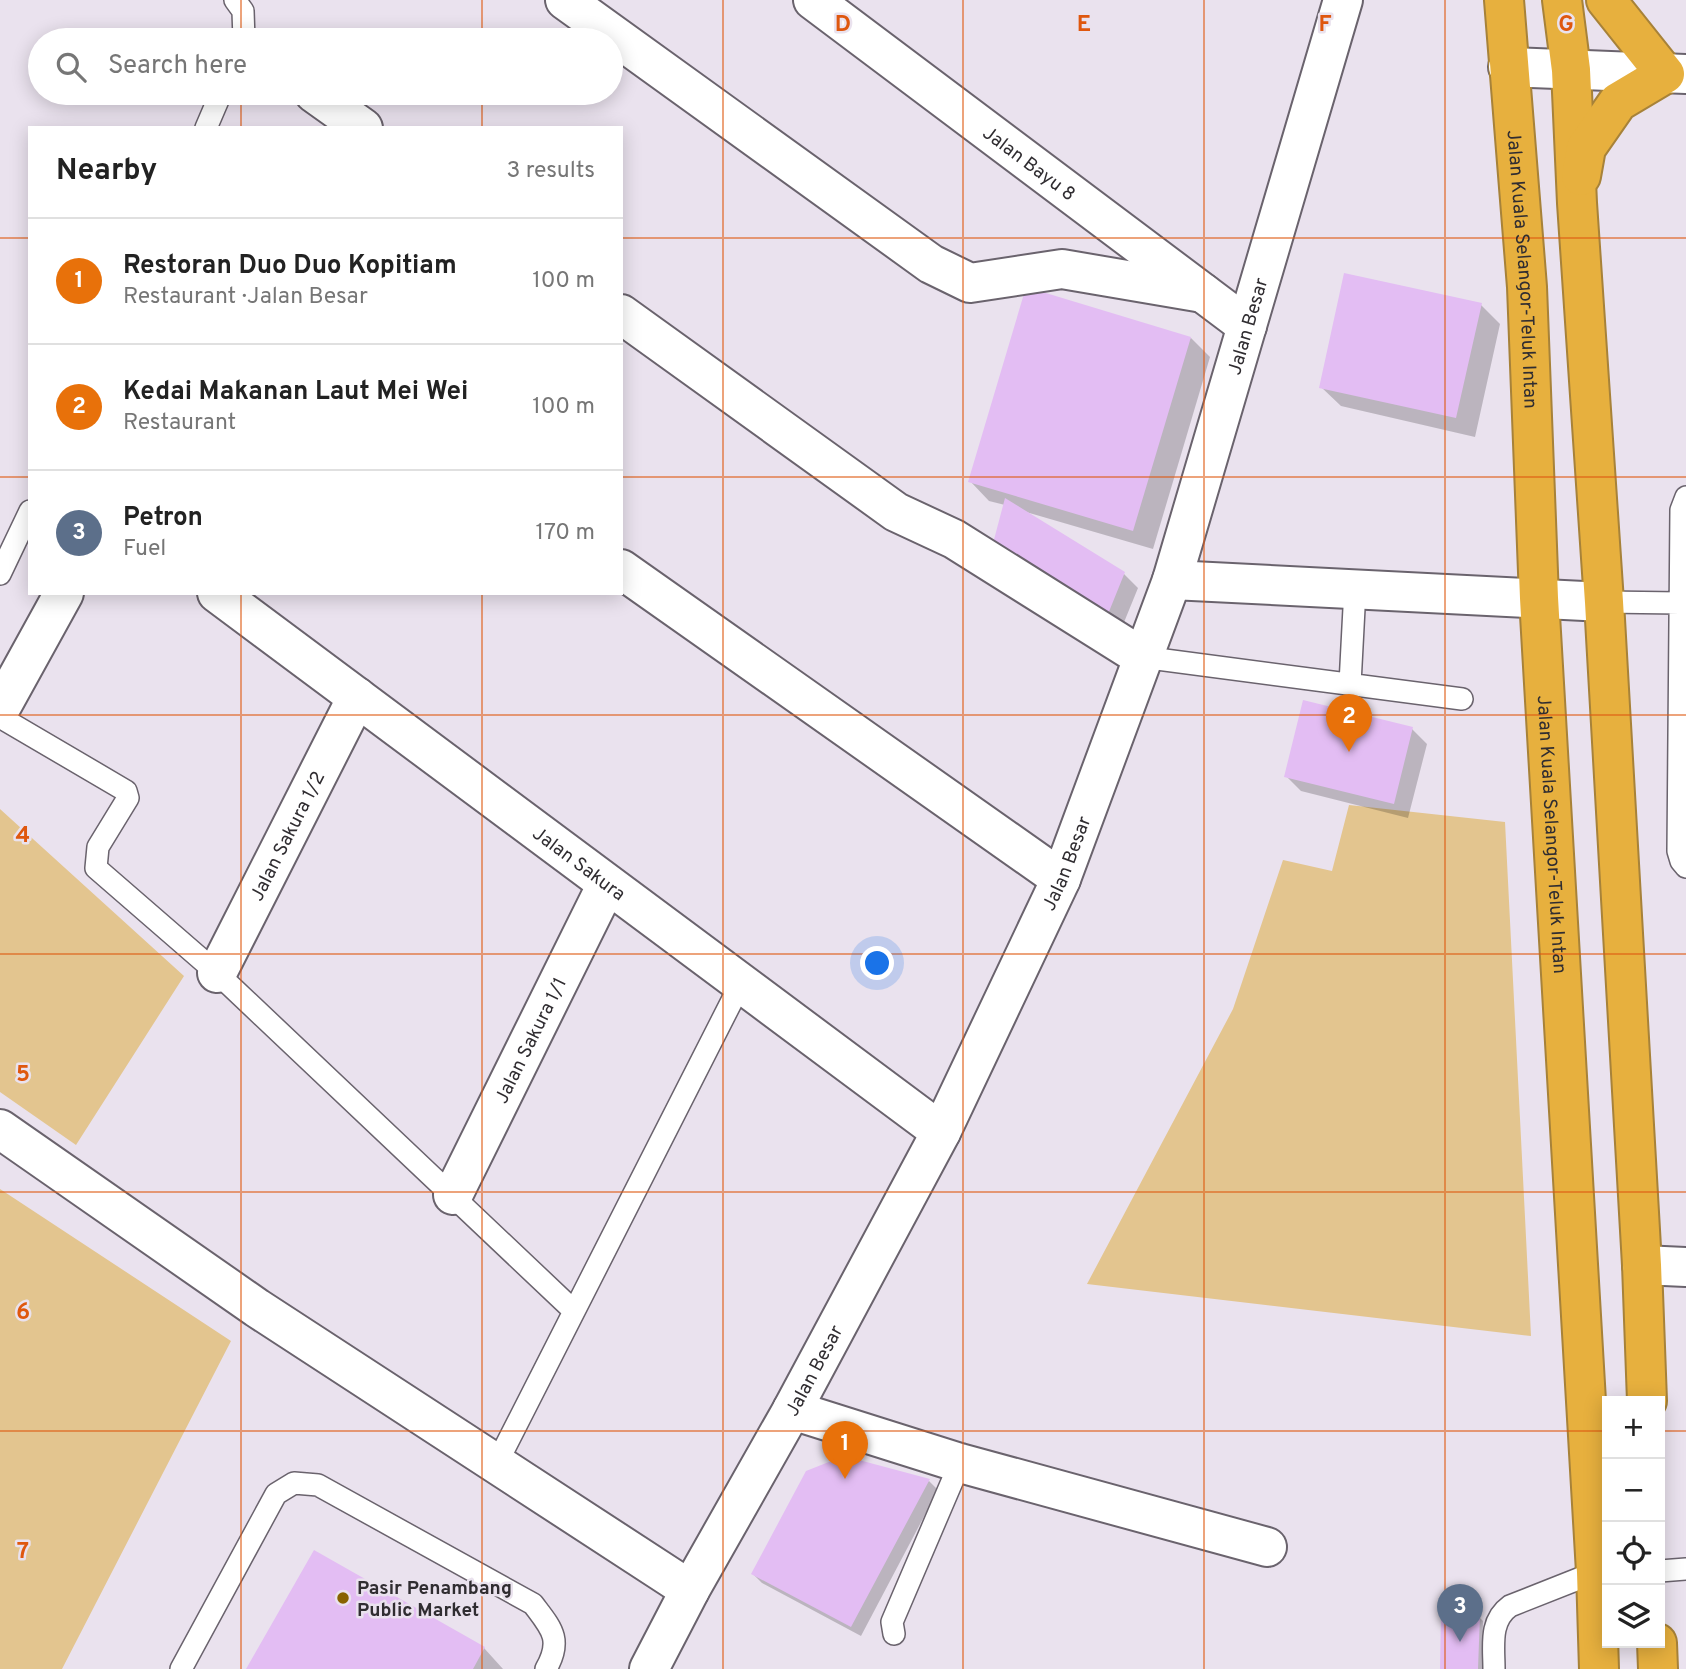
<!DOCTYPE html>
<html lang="en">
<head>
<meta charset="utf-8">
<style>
  body { margin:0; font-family:Overpass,sans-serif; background:#f6f6f6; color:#222 }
  .controls { position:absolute; right:21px; bottom:21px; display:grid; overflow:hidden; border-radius:0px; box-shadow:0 4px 18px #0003 }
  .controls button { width:63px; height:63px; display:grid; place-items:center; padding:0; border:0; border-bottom:2px solid #e0e0e0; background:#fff; color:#222; font:35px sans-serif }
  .you { position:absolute; left:878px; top:964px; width:24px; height:24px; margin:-18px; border:5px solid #fff; border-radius:50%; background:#1a73e8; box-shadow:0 0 0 10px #1a73e833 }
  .badge { display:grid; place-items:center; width:46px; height:46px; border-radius:50%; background:#ea580c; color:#fff; font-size:23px; font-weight:700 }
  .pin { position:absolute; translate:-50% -58px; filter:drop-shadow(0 2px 4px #0008) }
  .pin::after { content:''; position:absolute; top:37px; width:24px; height:21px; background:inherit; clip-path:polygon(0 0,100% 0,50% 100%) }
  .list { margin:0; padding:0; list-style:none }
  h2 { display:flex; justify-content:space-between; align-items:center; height:91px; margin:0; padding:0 28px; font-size:30px }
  h2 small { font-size:23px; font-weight:400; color:#767676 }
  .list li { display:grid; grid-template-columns:46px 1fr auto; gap:21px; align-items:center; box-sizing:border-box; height:126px; padding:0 28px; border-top:2px solid #e0e0e0 }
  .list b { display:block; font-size:26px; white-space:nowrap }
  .list p { margin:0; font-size:23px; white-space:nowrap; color:#767676 }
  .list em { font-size:23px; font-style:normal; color:#767676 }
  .icon { flex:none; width:38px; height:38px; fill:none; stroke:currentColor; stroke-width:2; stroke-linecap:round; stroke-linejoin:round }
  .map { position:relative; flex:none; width:1686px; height:1669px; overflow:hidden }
  .search { position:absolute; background:#fff; box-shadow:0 4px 18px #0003; left:28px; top:28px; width:595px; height:77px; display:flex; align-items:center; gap:18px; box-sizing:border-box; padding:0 24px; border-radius:38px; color:#767676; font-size:26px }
  .panel { position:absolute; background:#fff; box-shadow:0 4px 18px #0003; left:28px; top:126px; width:595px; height:469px; border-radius:0px }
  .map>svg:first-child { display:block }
  .green { fill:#e3c58f }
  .shadow { fill:#0003 }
  .building { fill:#e3bdf3 }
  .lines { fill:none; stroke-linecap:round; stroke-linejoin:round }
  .lane-casing { stroke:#6a636d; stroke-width:24 }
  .street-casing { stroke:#6a636d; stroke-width:42 }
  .secondary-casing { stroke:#6a636d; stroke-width:42 }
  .highway-casing { stroke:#a78239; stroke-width:42 }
  .lane { stroke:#fff; stroke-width:21 }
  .street { stroke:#fff; stroke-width:38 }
  .secondary { stroke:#fff; stroke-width:38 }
  .highway { stroke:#e7b03e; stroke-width:38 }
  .grid { fill:none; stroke:#df570e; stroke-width:2; stroke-opacity:0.55 }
  .poi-dot { fill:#886200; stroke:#eae2ee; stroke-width:2.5 }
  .labels { text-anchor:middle; stroke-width:5; stroke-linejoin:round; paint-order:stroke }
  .street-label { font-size:19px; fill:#302d31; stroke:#eae2ee }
  .poi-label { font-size:19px; font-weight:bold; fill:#302d31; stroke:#eae2ee; text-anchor:start }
  .grid-label { font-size:23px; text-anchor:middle; font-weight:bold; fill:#df570e; stroke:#eae2ee; stroke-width:5; stroke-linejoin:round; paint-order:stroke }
</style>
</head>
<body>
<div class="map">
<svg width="1686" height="1669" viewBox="0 0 1686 1669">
  <rect width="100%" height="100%" fill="#eae2ee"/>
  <!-- green -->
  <path class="green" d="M 1349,805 L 1505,822 L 1531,1336 L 1087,1284 L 1233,1009 L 1283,860 L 1332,871 Z
    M 0,809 L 184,976 L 76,1145 L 0,1092 Z
    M 0,1189 L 231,1341 L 62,1669 L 0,1669 Z"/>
  <!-- shadow -->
  <path class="shadow" d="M 1481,305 L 1500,324 L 1475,437 L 1341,406 L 1321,387 Z
    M 1191,338 L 1210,357 L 1153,549 L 1026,512 L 1124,574 L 1138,588 L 1118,637 L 1005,505 L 989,501 L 970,481 Z
    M 1412,729 L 1427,744 L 1408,818 L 1301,791 L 1286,776 Z
    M 929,1481 L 938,1490 L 861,1636 L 762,1583 L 753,1574 Z
    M 1479,1617 L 1483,1621 L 1482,1669 L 1442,1669 Z
    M 484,1648 L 503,1669 L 248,1669 Z"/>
  <!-- building -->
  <path class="building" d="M 1344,273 L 1482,303 L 1456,418 L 1319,388 Z
    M 1026,287 L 1191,337 L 1133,531 L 968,482 Z
    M 1005,498 L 1125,572 L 1104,624 L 991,551 Z
    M 1303,700 L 1413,727 L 1394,804 L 1284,777 Z
    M 844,1456 L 930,1479 L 851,1627 L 751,1574 L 806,1471 Z
    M 314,1550 L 485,1647 L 473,1669 L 246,1669 Z
    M 1441,1614 L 1480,1615 L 1478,1669 L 1440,1669 Z"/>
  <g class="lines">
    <defs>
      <path id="lane" d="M 235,0 L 243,11 L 244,40
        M 206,128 L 221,93
        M 1686,497 L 1681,510 L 1678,851 L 1681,861 L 1686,867
        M 0,574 L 30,511
        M 1604,602 L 1680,603
        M 1142,657 L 1462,699
        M 1350,684 L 1355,589
        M 0,717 L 126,791 L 128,798 L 98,847 L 96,868 L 217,973 L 574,1311
        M 497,1463 L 741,983
        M 1660,1571 L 1686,1569
        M 894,1634 L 892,1622 L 960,1463
        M 181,1669 L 276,1494 L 294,1483 L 318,1485 L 533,1604 C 551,1628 563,1639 546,1669
        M 1494,1669 C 1494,1646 1489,1621 1510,1606 L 1596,1572"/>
      <g id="street">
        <path d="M 565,0 L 931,264 L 970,283 L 1062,269 L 1203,293"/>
        <path id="s1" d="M 813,0 L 1247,326"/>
        <path d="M 1508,67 L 1686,74"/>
        <path d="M 314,93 L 363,128"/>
        <path d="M 621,314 L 896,512 L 954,539 L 1142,657"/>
        <path d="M 621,569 L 1061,879"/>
        <path d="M 1172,580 L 1604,602"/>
        <path id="s2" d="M 217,593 L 941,1132"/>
        <path d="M 0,709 L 64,593"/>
        <path id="s3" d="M 217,973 L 357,697"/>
        <path d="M 0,1129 L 257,1308 L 690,1590"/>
        <path id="s4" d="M 453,1195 L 607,884"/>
        <path d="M 1642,1265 L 1686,1267"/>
        <path d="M 792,1410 L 960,1463 L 1267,1547"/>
      </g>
      <g id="secondary">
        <path id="s5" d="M 649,1669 L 690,1590 L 792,1410 L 941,1132 L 1061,879 L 1172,580 L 1343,0"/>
      </g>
      <g id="highway">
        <path id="s6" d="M 1504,0 L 1527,287 L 1539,598 L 1596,1572 L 1599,1669"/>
        <path d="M 1562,0 L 1571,70 L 1577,203 L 1604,602 L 1642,1265 L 1647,1401"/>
        <path d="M 1581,176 L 1586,148 L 1618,102 L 1665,74 L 1606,0"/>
        <path d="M 1657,1643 L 1658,1669"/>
      </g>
    </defs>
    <!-- lane casing -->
    <use href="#lane" class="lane-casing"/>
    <!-- street casing -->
    <use href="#street" class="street-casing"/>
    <!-- secondary casing -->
    <use href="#secondary" class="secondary-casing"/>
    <!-- highway casing -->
    <use href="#highway" class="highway-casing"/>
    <!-- lane -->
    <use href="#lane" class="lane"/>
    <!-- street -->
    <use href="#street" class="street"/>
    <!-- secondary -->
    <use href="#secondary" class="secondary"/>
    <!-- highway -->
    <use href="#highway" class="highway"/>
  </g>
  <!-- grid -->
  <path class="grid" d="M 241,0 L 241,40M 482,0 L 482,40M 723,0 L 723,1669M 963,0 L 963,1669M 1204,0 L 1204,1669M 1445,0 L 1445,1669M 241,93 L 241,128M 482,93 L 482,128M 0,238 L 30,238M 621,238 L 1686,238M 0,477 L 30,477M 621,477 L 1686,477M 241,593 L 241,1669M 482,593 L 482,1669M 0,715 L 1686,715M 0,954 L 1686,954M 0,1192 L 1686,1192M 0,1431 L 1607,1431M 1660,1431 L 1686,1431"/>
  <!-- markers -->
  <circle class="poi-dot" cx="343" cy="1598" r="7"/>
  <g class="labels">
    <!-- street labels -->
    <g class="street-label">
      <text dy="7" stroke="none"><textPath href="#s1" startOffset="271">Jalan Bayu 8</textPath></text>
      <text dy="7" stroke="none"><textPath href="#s6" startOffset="270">Jalan Kuala Selangor-Teluk Intan</textPath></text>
      <text dy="7" stroke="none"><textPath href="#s5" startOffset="1475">Jalan Besar</textPath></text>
      <text dy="7" stroke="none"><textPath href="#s6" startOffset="836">Jalan Kuala Selangor-Teluk Intan</textPath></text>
      <text dy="7" stroke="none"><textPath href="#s3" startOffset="154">Jalan Sakura 1/2</textPath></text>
      <text dy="7" stroke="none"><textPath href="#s2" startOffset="452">Jalan Sakura</textPath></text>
      <text dy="7" stroke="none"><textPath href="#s5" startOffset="908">Jalan Besar</textPath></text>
      <text dy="7" stroke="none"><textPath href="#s4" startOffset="173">Jalan Sakura 1/1</textPath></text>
      <text dy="7" stroke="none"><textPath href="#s5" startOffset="341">Jalan Besar</textPath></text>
    </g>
    <!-- poi labels -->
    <g class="poi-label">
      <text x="357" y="1594">Pasir Penambang<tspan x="357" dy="22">Public Market</tspan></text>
    </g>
  </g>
  <g class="grid-label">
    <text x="843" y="31">D</text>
    <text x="1084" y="31">E</text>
    <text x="1325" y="31">F</text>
    <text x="1566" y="31">G</text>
    <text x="23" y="842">4</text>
    <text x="23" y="1081">5</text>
    <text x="23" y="1319">6</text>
    <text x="23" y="1558">7</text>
  </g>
</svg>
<div class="controls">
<button>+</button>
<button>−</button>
<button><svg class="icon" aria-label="locate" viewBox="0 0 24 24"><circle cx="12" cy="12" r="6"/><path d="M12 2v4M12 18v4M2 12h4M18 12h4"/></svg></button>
<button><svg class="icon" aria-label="layers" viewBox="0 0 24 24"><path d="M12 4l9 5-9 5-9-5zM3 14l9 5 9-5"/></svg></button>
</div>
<div class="you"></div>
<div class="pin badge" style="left:845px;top:1479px;background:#e8710a">1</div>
<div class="pin badge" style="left:1349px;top:752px;background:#e8710a">2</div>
<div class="pin badge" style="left:1460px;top:1642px;background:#5c6f8a">3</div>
<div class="search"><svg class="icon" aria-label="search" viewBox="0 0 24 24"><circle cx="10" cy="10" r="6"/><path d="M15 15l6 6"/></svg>Search here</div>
<section class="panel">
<h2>Nearby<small>3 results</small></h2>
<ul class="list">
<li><span class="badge" style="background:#e8710a">1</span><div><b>Restoran Duo Duo Kopitiam</b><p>Restaurant · Jalan Besar</p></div><em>100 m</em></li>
<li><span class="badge" style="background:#e8710a">2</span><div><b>Kedai Makanan Laut Mei Wei</b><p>Restaurant</p></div><em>100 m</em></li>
<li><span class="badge" style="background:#5c6f8a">3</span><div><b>Petron</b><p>Fuel</p></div><em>170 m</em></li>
</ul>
</section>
</div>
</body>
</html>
